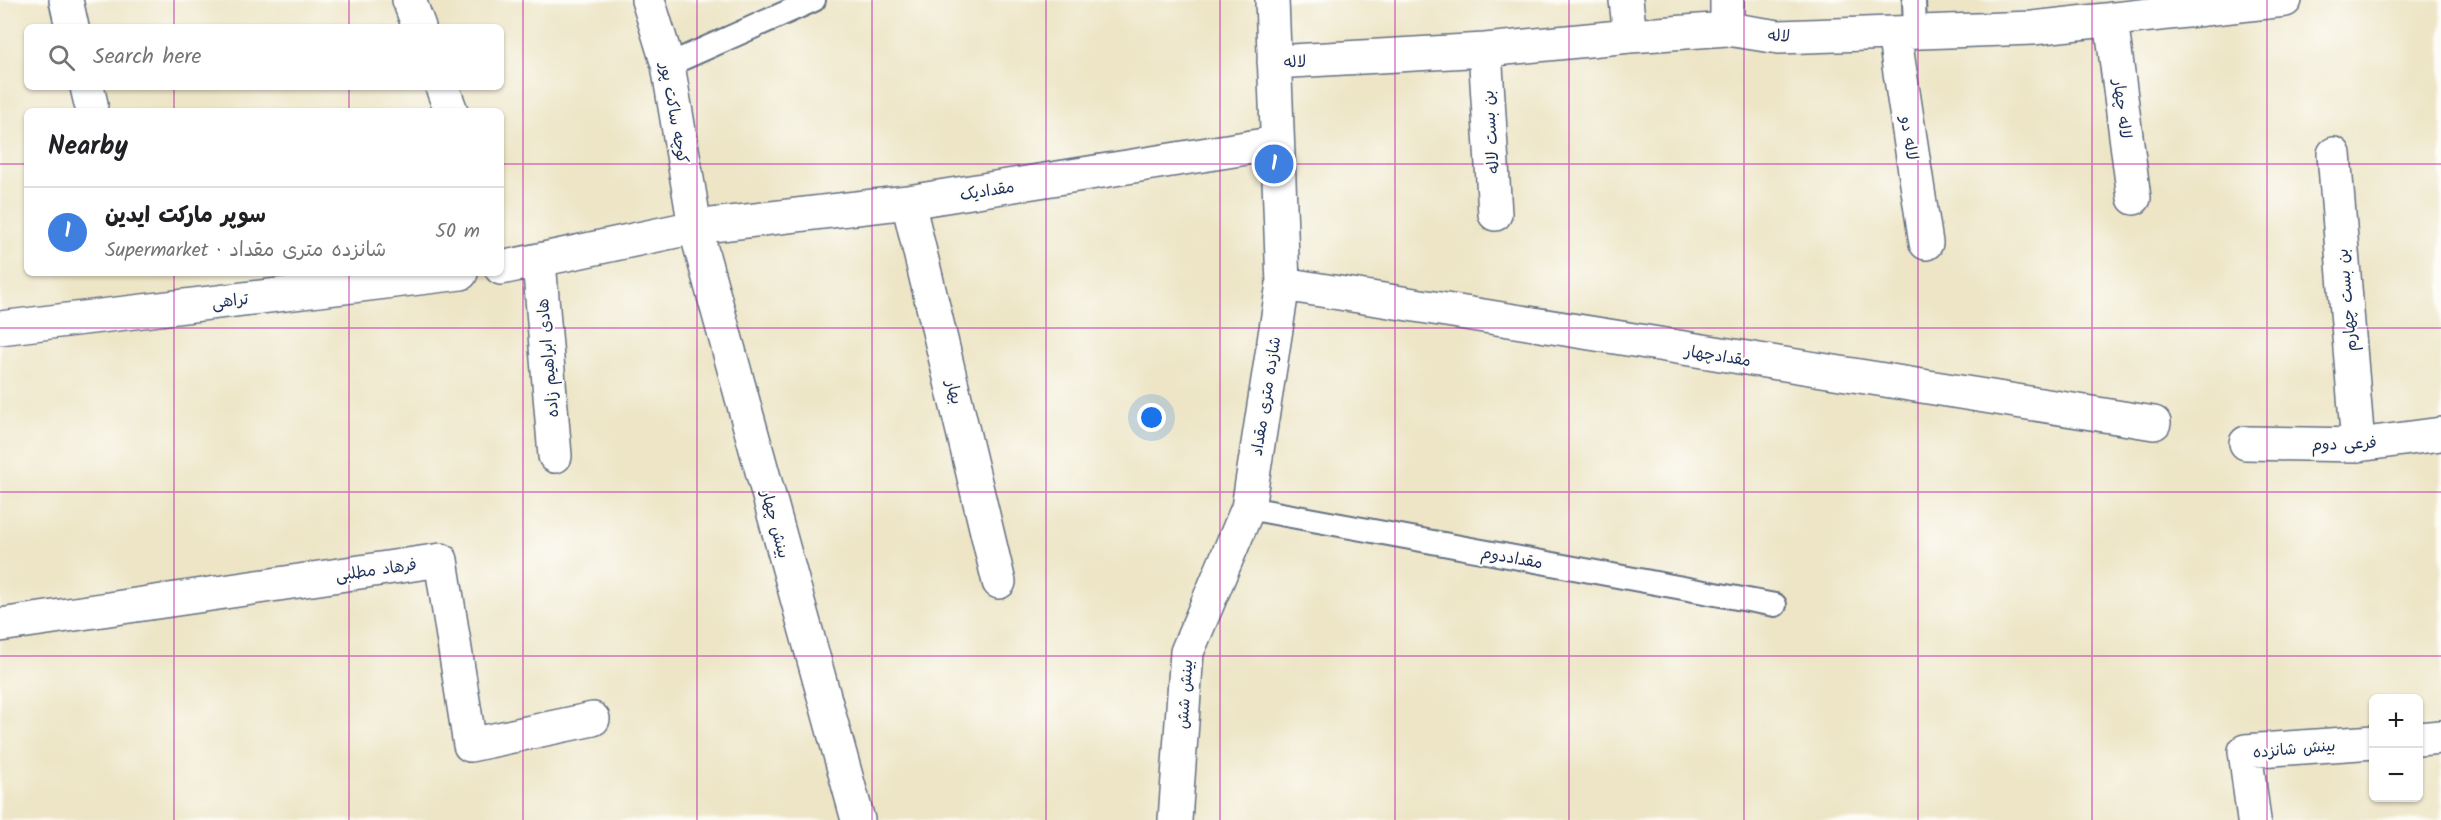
<!DOCTYPE html>
<html lang="en">
<head>
<meta charset="utf-8">
<style>
  body { margin:0; font-family:Kalam,"Playpen Sans Arabic",sans-serif; background:#f6f6f6; color:#202124 }
  .controls { position:absolute; right:18px; bottom:18px; display:grid; overflow:hidden; border-radius:9px; box-shadow:0 2px 4px #0004 }
  .controls button { width:54px; height:54px; display:grid; place-items:center; padding:0; border:0; border-bottom:2px solid #e0e0e0; background:#fff; color:#202124; font:30px sans-serif }
  .you { position:absolute; left:1152px; top:418px; width:21px; height:21px; margin:-15px; border:4px solid #fff; border-radius:50%; background:#1a73e8; box-shadow:0 0 0 9px #1a73e833 }
  .badge { display:grid; place-items:center; width:39px; height:39px; border-radius:50%; background:#b5179e; color:#fff; font-size:20px; font-weight:700 }
  .pin { position:absolute; translate:-50% -50%; border:3px solid #fff; box-shadow:0 2px 6px #0006 }
  .list { margin:0; padding:0; list-style:none }
  h2 { display:flex; justify-content:space-between; align-items:center; height:78px; margin:0; padding:0 24px; font-size:26px }
  h2 small { font-size:20px; font-weight:400; color:#757577 }
  .list li { display:grid; grid-template-columns:39px 1fr auto; gap:18px; align-items:center; box-sizing:border-box; height:90px; padding:0 24px; border-top:2px solid #e0e0e0 }
  .list b { display:block; font-size:22px; white-space:nowrap }
  .list p { margin:0; font-size:20px; white-space:nowrap; color:#757577 }
  .list em { font-size:20px; font-style:normal; color:#757577 }
  .icon { flex:none; width:33px; height:33px; fill:none; stroke:currentColor; stroke-width:2; stroke-linecap:round; stroke-linejoin:round }
  .map { position:relative; flex:none; width:2441px; height:820px; overflow:hidden }
  .search { position:absolute; background:#fff; box-shadow:0 2px 4px #0004; left:24px; top:24px; width:480px; height:66px; display:flex; align-items:center; gap:15px; box-sizing:border-box; padding:0 21px; border-radius:9px; color:#757577; font-size:22px }
  .panel { position:absolute; background:#fff; box-shadow:0 2px 4px #0004; left:24px; top:108px; width:480px; height:168px; border-radius:9px }
  .map>svg:first-child { display:block }
  .lines { fill:none; stroke-linecap:round; stroke-linejoin:round }
  .lane-casing { stroke:#646f82; stroke-width:26 }
  .street-casing { stroke:#646f82; stroke-width:36 }
  .lane { stroke:#fff; stroke-width:22 }
  .street { stroke:#fff; stroke-width:33 }
  .grid { fill:none; stroke:#b5179e; stroke-width:1.5; stroke-opacity:0.55 }
  .labels { text-anchor:middle; stroke-width:4.5; stroke-linejoin:round; paint-order:stroke }
  .street-label { font-size:16px; fill:#1b2f5e; stroke:#fdfcf7 }
</style>
</head>
<body>
<div class="map">
<svg width="2441" height="820" viewBox="0 0 2441 820">
  <rect width="100%" height="100%" fill="#fdfcf7"/>
  <filter id="ink" filterUnits="userSpaceOnUse"><feTurbulence type="fractalNoise" baseFrequency=".0167" numOctaves="2"/><feDisplacementMap in="SourceGraphic" scale="12" xChannelSelector="R" yChannelSelector="G"/><feConvolveMatrix kernelMatrix="1 2 1 2 8 2 1 2 1" color-interpolation-filters="sRGB"/></filter>
  <filter id="wash" filterUnits="userSpaceOnUse"><feTurbulence type="fractalNoise" baseFrequency=".008" numOctaves="4" result="noise"/><feDisplacementMap in="SourceGraphic" scale="24" xChannelSelector="R" yChannelSelector="G"/><feGaussianBlur stdDeviation="1.35" result="paint"/><feColorMatrix in="noise" values="0 0 0 0 0 0 0 0 0 0 0 0 0 0 0 0 0 1.4 0 .05"/><feComposite in="paint" operator="in"/></filter>
  <g filter="url(#wash)">
    <rect width="100%" height="100%" fill="#ede5c6"/>
  </g>
  <g filter="url(#ink)">
    <g class="lines">
      <defs>
        <path id="lane" d="M 1914,0 L 1915,32
          M 668,65 L 814,0
          M 1248,508 L 1775,605"/>
        <path id="street" d="M 66,0 L 72,27
          M 409,0 L 419,27
          M 648,0 L 668,65 L 695,227 L 858,820
          M 1626,0 L 1630,36
          M 1727,0 L 1727,29
          M 2111,19 L 2134,198
          M 1894,33 L 1926,243
          M 1485,50 L 1495,214
          M 1274,62 L 1485,50 L 1630,36 L 1727,29 L 1779,37 L 2033,28 L 2285,0
          M 87,87 L 91,104
          M 442,87 L 451,111
          M 2334,154 L 2358,445
          M 908,202 L 999,582
          M 539,261 L 555,456
          M 501,268 L 695,227 L 908,202 L 1277,143
          M 1283,284 L 2154,423
          M 0,328 L 461,273
          M 2246,443 L 2358,445 L 2441,434
          M 0,625 L 441,560 L 470,745 L 593,719
          M 2418,739 L 2441,737
          M 1175,820 L 1187,652 L 1248,508 L 1283,284 L 1272,0
          M 2254,820 L 2245,751 L 2374,742"/>
      </defs>
      <!-- lane casing -->
      <use href="#lane" class="lane-casing"/>
      <!-- street casing -->
      <use href="#street" class="street-casing"/>
      <!-- lane -->
      <use href="#lane" class="lane"/>
      <!-- street -->
      <use href="#street" class="street"/>
    </g>
  </g>
  <!-- grid -->
  <path class="grid" d="M 174,0 L 174,27M 349,0 L 349,27M 523,0 L 523,820M 697,0 L 697,820M 872,0 L 872,820M 1046,0 L 1046,820M 1220,0 L 1220,820M 1395,0 L 1395,820M 1569,0 L 1569,820M 1744,0 L 1744,820M 1918,0 L 1918,820M 2092,0 L 2092,820M 2267,0 L 2267,820M 174,87 L 174,111M 349,87 L 349,111M 0,164 L 27,164M 501,164 L 2441,164M 174,273 L 174,820M 349,273 L 349,820M 0,328 L 2441,328M 0,492 L 2441,492M 0,656 L 2441,656"/>
  <g class="labels">
    <!-- street labels -->
    <g class="street-label">
      <text transform="translate(1779 35) rotate(3)" y="6">لاله</text>
      <text transform="translate(1295 61) rotate(-3)" y="6">لاله</text>
      <text transform="translate(2123 109) rotate(83)" y="6">لاله چهار</text>
      <text transform="translate(675 113) rotate(80)" y="6">کوچه ساکت پور</text>
      <text transform="translate(1490 132) rotate(-94)" y="6">بن بست لاله</text>
      <text transform="translate(1910 138) rotate(81)" y="6">لاله دو</text>
      <text transform="translate(987 190) rotate(-9)" y="6">مقدادیک</text>
      <text transform="translate(230 300) rotate(-7)" y="6">تراهی</text>
      <text transform="translate(2346 300) rotate(-95)" y="6">بن بست چهارم</text>
      <text transform="translate(1718 355) rotate(9)" y="6">مقدادچهار</text>
      <text transform="translate(547 358) rotate(-95)" y="6">هادی ابراهیم زاده</text>
      <text transform="translate(955 392) rotate(76)" y="6">بهار</text>
      <text transform="translate(1265 396) rotate(-81)" y="6">شازده متری مقداد</text>
      <text transform="translate(2344 443) rotate(-2)" y="6">فرعی دوم</text>
      <text transform="translate(776 524) rotate(75)" y="6">بینش چهار</text>
      <text transform="translate(1512 557) rotate(10)" y="6">مقداددوم</text>
      <text transform="translate(376 569) rotate(-8)" y="6">فرهاد مطلبی</text>
      <text transform="translate(1184 694) rotate(-86)" y="6">بینش شش</text>
      <text transform="translate(2294 748) rotate(-5)" y="6">بینش شانزده</text>
    </g>
  </g>
</svg>
<div class="controls">
<button>+</button>
<button>−</button>
</div>
<div class="you"></div>
<div class="pin badge" style="left:1274px;top:164px;background:#3f7fe0">1</div>
<div class="search"><svg class="icon" aria-label="search" viewBox="0 0 24 24"><circle cx="10" cy="10" r="6"/><path d="M15 15l6 6"/></svg>Search here</div>
<section class="panel">
<h2>Nearby<small></small></h2>
<ul class="list">
<li><span class="badge" style="background:#3f7fe0">1</span><div><b>سوپر مارکت ایدین</b><p>Supermarket · شانزده متری مقداد</p></div><em>50 m</em></li>
</ul>
</section>
</div>
</body>
</html>
